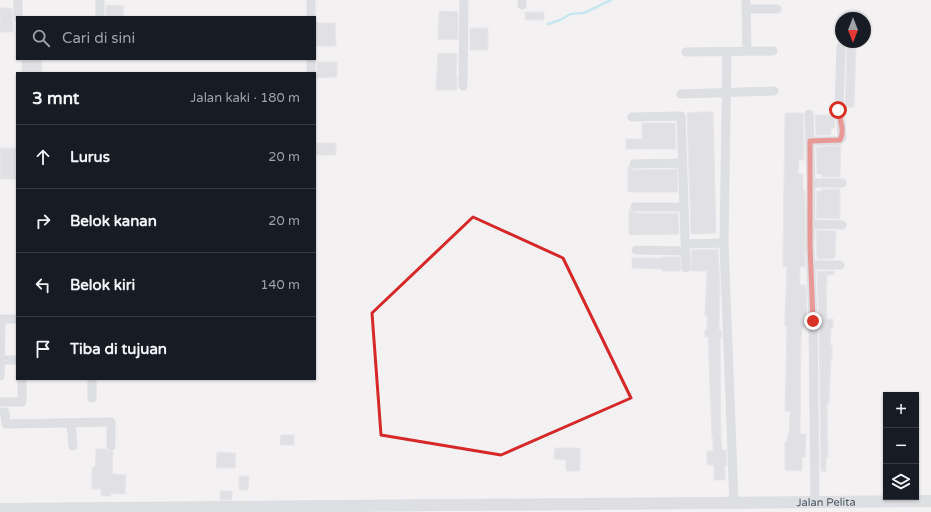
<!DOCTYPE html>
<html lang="id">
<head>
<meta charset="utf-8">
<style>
  body { margin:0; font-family:"Varela Round",sans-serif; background:#242831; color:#f1f3f6 }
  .controls { position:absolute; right:12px; bottom:12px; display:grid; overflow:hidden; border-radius:0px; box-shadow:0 1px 3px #0004 }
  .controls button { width:36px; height:36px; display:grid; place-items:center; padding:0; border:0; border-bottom:1px solid #363941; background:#171b24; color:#f1f3f6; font:20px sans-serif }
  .compass { position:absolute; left:835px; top:12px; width:36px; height:36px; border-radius:50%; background:#171b24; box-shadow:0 1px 3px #0004; rotate:180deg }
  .stop { position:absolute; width:12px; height:12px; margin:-9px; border:3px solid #d93025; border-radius:50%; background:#fff }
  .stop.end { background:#d93025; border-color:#fff; box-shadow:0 1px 4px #0008 }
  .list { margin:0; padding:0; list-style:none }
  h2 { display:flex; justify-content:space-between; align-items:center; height:52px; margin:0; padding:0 16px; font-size:17px }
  h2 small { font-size:13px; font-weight:400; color:#9ea1a6 }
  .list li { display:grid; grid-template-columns:26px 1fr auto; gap:12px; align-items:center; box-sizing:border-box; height:64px; padding:0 16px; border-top:1px solid #363941 }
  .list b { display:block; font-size:15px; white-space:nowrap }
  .list em { font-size:13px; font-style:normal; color:#9ea1a6 }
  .icon { flex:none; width:22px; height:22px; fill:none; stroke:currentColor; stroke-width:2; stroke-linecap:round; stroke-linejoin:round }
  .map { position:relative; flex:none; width:931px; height:512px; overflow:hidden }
  .search { position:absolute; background:#171b24; box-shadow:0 1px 3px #0004; left:16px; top:16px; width:300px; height:44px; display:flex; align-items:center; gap:10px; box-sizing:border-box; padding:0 14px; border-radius:0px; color:#9ea1a6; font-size:15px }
  .panel { position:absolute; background:#171b24; box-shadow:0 1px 3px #0004; left:16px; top:72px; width:300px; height:308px; border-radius:0px }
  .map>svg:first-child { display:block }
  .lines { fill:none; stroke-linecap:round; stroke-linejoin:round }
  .stream { stroke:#90dbeb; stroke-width:2.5 }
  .building { fill:#cbced4; stroke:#d6d8dc }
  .minor { stroke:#c0c9d0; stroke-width:9 }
  .tertiary { stroke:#c0c9d0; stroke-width:12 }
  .route { stroke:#d93025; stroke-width:5 }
  .marked { fill:none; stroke:#d62828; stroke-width:3; stroke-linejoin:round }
  .labels { text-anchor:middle; stroke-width:4; stroke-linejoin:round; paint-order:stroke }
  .street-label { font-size:11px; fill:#49555f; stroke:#fff }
</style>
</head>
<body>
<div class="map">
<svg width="931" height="512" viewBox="0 0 931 512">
  <rect width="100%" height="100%" fill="#f4f1f2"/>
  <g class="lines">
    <!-- stream -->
    <path class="stream" d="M 548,24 L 560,20 L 571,14 L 584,13 L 611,0"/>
  </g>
  <!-- building -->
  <path class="building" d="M 106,5 L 124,6 L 123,16 L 122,16 L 121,17 L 106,17 Z
    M 0,8 L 12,8 L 13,32 L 0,32 Z
    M 439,11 L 458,12 L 458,40 L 438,39 Z
    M 525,12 L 544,12 L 544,20 L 525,20 Z
    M 315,23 L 335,23 L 336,46 L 315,46 Z
    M 470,28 L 488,28 L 488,50 L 470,50 Z
    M 845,42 L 856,42 L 854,107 L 845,107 L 847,46 Z
    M 438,53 L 457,54 L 456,77 L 457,77 L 457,90 L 436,90 Z
    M 41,60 L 42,72 L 22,72 L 22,61 Z
    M 317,62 L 337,62 L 337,77 L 315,78 L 317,73 Z
    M 701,112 L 713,112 L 716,233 L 691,234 L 687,113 Z
    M 785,113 L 803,113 L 804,160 L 799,160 L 798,174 L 803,174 L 803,191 L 805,191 L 805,267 L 800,267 L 800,285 L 806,285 L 807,327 L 802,327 L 801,339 L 800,434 L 806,434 L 805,457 L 802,457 L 802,471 L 785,470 L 785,442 L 787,442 L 788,434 L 789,434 L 790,411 L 785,411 L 787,326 L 785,326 L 785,315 L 787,267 L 783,267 L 783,251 Z
    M 815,115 L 834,115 L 835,128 L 831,128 L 831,135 L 816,135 Z
    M 642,123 L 675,123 L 676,149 L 626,149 L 626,139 L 642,139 Z
    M 315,143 L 336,143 L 336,155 L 316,155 Z
    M 841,146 L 840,177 L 822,177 L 822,174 L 817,174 L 816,147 Z
    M 0,148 L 16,148 L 16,179 L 0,179 Z
    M 628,166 L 634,170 L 677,169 L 678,192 L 628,192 Z
    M 822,189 L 840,189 L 840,219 L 816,218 L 817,191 L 822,191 Z
    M 629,209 L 635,213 L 678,213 L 679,234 L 629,235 Z
    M 816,230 L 836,231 L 835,257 L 834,257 L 834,259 L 817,259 Z
    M 718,249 L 720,287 L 719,330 L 721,330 L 722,337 L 720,337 L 721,439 L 722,450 L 726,450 L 727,466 L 725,465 L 725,480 L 714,480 L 714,465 L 707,465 L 707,451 L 713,451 L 713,438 L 712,438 L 708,337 L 705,337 L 705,330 L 707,330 L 707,316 L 705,316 L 707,271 L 691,271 L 691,250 Z
    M 662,257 L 680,257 L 681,271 L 662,271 L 662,269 L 632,268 L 632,258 L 662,258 Z
    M 817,271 L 834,271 L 834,275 L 827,275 L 827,286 L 826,286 L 827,319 L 833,319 L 833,328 L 831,328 L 830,345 L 832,345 L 832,359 L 831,359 L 829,403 L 827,403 L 828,457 L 826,457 L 826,472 L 821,471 L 819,321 Z
    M 281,435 L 294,435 L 294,445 L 280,445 Z
    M 555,448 L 580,448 L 580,471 L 566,471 L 566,460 L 554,459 Z
    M 96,449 L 106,449 L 108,451 L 113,451 L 112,474 L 126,475 L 125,494 L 111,493 L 111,496 L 101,496 L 101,489 L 92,489 L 92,467 L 95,467 Z
    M 217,452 L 236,453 L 235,468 L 216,468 Z
    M 239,476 L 249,476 L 248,490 L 239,490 Z
    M 220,491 L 232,491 L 232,500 L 220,500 Z"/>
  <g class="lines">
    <!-- minor -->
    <path class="minor" d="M 18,0 L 18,17
      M 311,0 L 311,17
      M 522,0 L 522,5
      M 746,0 L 747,51
      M 746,9 L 777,9
      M 100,17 L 100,0
      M 686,52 L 773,51
      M 727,52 L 724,243 L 734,503
      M 311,59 L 311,73
      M 463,86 L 464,0
      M 681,94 L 774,91
      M 809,114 L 811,183 L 810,246 L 813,321 L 815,502
      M 632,117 L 681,116 L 686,268
      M 810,141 L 838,141 L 842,138 L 841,122 L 839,110 L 841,46
      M 634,164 L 683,163
      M 811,183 L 842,183
      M 635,207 L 684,207
      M 810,224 L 842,225
      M 685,244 L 724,243
      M 636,250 L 685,251
      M 811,265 L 840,265
      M 0,319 L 17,319
      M 0,360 L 17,360
      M 0,376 L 1,319
      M 92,398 L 92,379
      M 0,402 L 22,402 L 22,379
      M 0,412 L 5,412 L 6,424 L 111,422 L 111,446
      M 71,423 L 73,446"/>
    <!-- tertiary -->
    <path class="tertiary" id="s1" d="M 0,509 L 931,501"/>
  </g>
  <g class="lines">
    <!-- route -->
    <path class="route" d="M 813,321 L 810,246 L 810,141 L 840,140 C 845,132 840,119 838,110"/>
  </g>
  <!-- marked area -->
  <path d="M0 0H931V512H0ZM 473,217 L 563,258 L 631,398 L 501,455 L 381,435 L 372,313 Z" fill="#f4f1f2" fill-opacity=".55" fill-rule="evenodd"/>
  <path class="marked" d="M 473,217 L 563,258 L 631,398 L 501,455 L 381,435 L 372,313 Z"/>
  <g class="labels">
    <!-- street labels -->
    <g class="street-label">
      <text dy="4" stroke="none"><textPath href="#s1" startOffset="826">Jalan Pelita</textPath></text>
    </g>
  </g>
</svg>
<div class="controls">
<button>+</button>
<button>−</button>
<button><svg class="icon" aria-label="layers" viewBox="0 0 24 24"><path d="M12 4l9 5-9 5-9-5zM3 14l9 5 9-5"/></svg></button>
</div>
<svg class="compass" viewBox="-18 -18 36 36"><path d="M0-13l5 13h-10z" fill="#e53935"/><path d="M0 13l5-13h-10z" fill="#9ea1a6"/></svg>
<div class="stop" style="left:838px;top:110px"></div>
<div class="stop end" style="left:813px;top:321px"></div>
<div class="search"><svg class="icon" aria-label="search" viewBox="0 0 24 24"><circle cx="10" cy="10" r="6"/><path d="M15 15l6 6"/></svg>Cari di sini</div>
<section class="panel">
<h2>3 mnt<small>Jalan kaki · 180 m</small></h2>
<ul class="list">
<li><svg class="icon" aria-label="ahead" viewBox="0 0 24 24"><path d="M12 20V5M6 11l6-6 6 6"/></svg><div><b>Lurus</b></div><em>20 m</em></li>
<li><svg class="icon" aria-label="right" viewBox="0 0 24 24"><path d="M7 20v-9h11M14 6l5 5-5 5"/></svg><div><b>Belok kanan</b></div><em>20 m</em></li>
<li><svg class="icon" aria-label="left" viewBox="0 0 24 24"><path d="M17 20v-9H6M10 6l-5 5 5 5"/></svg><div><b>Belok kiri</b></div><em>140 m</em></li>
<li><svg class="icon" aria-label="arrive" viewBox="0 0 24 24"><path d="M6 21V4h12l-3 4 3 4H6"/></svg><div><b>Tiba di tujuan</b></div></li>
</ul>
</section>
</div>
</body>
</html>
